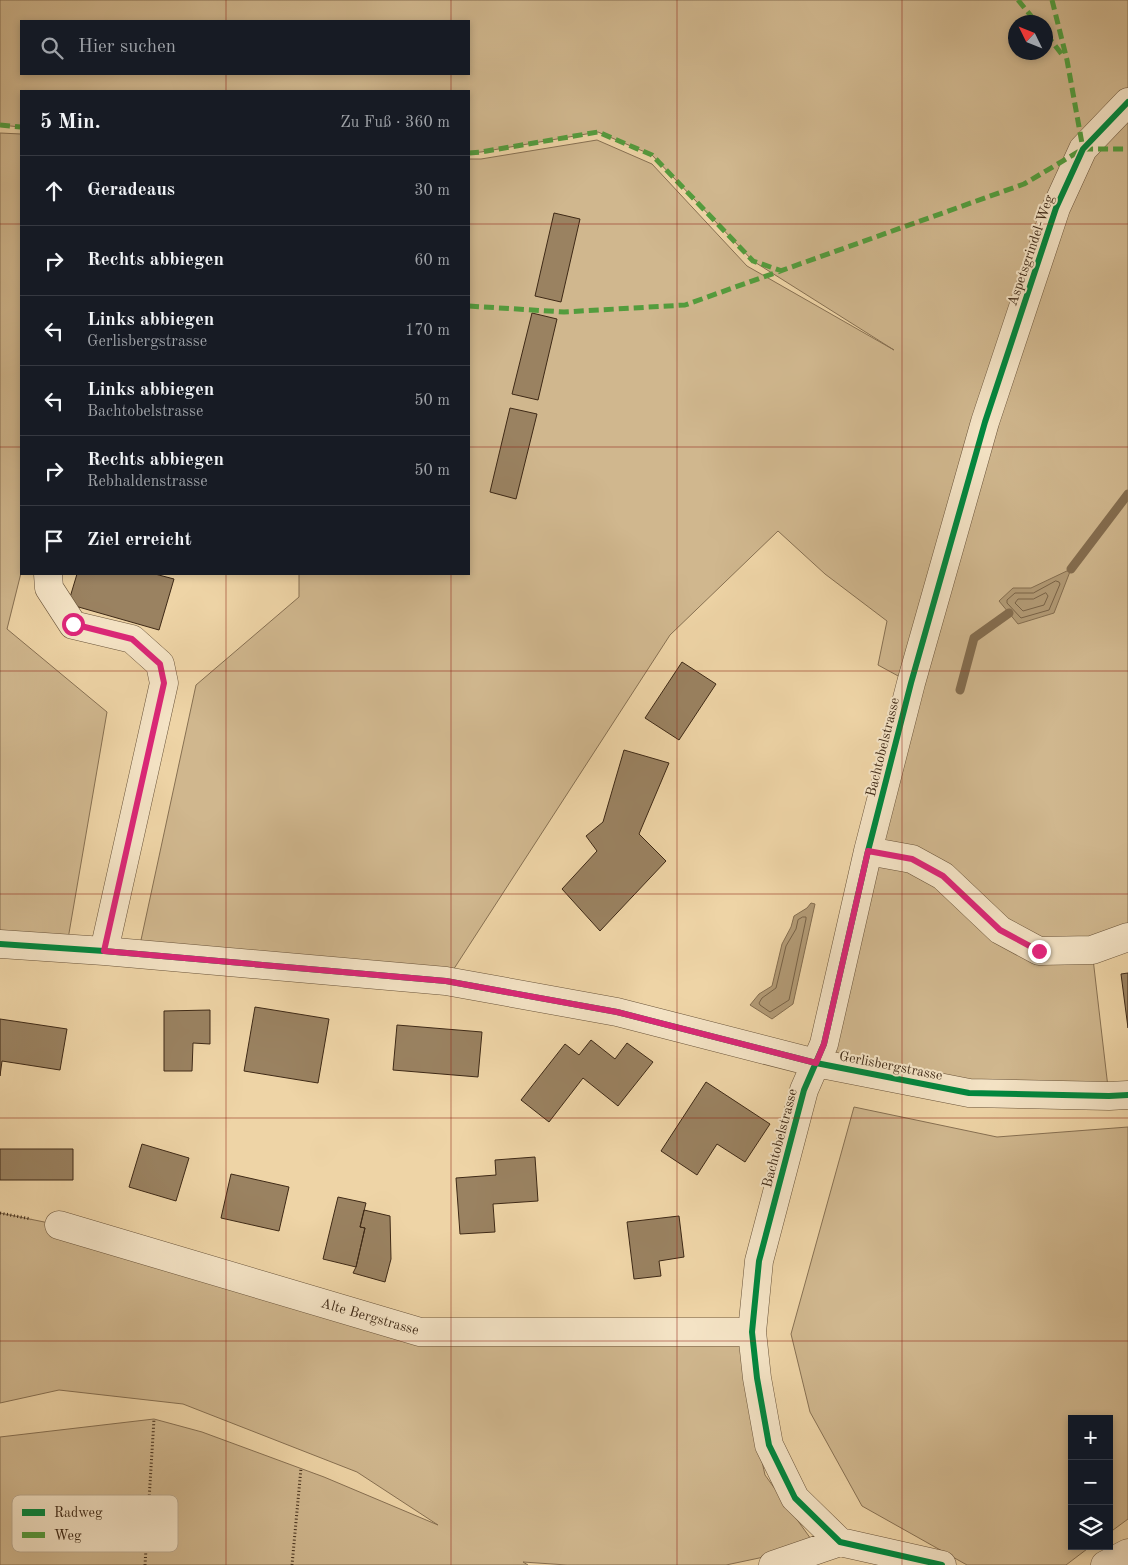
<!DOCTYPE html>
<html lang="de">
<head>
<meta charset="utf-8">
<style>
  body { margin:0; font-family:"Old Standard TT",serif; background:#20242c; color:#f1f3f6 }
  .controls { position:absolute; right:15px; bottom:15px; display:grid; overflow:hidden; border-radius:0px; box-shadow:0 2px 8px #0003 }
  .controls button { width:45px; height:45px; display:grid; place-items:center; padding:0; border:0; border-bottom:1px solid #363941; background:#171b24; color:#f1f3f6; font:25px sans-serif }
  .compass { position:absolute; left:1008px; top:15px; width:45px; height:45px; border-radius:50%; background:#171b24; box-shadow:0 2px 8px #0003; rotate:313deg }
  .stop { position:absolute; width:15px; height:15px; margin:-11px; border:4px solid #db2777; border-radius:50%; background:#fff }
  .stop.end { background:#db2777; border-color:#fff; box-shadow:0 1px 5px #0008 }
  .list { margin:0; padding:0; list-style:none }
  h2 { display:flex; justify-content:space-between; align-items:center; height:65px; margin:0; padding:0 20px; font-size:21px }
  h2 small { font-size:16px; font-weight:400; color:#9ea1a6 }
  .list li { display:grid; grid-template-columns:32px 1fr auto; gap:15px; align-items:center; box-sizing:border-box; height:70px; padding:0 20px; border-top:1px solid #363941 }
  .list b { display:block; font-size:19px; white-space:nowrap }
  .list p { margin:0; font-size:16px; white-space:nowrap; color:#9ea1a6 }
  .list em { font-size:16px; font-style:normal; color:#9ea1a6 }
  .icon { flex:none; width:28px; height:28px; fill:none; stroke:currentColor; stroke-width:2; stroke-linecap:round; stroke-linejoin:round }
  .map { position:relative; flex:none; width:1128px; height:1565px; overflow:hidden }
  .search { position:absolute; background:#171b24; box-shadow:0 2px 8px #0003; left:20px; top:20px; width:450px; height:55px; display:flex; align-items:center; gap:12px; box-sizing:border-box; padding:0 18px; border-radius:0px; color:#9ea1a6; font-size:19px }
  .panel { position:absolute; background:#171b24; box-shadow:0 2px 8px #0003; left:20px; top:90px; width:450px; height:485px; border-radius:0px }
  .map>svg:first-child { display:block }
  .green { fill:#d0b78e; stroke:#877052; fill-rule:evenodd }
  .water { fill:#b29a75; stroke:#846d4f }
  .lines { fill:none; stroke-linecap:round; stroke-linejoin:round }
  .shore { stroke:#786246; stroke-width:1 }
  .stream { stroke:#846d4f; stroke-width:9 }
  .building { fill:#9a8261; stroke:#3e2916 }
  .minor-casing { stroke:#6a543a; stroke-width:29 }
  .path { stroke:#3e2916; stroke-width:3; stroke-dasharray:1 2.5; stroke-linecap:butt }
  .minor { stroke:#f4e3c5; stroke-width:28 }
  .quiet { stroke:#539c3d; stroke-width:5; stroke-dasharray:10 5; stroke-linecap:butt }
  .cycleway-casing { stroke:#f4e3c5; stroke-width:9 }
  .cycleway { stroke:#00873e; stroke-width:6 }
  .route { stroke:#db2777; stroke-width:6 }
  .grid { fill:none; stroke:#8f2418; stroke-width:1; stroke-opacity:0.55 }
  .labels { text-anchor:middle; stroke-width:4; stroke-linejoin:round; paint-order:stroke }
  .street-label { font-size:14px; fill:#3e2916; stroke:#f4e3c5 }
  .key { fill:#f4e3c5; stroke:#bdab90; stroke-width:1 }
  .key-label { font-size:14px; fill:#3e2916 }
</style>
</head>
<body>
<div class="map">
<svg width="1128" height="1565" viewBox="0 0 1128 1565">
  <rect width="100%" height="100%" fill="#eed4a6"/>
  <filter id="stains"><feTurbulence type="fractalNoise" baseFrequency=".004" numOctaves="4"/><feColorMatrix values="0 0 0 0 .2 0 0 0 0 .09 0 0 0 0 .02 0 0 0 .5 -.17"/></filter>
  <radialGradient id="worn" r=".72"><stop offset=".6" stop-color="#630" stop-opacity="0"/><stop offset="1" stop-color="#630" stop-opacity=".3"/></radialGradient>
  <!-- green -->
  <path class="green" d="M 0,0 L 1128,0 L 1128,937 L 1092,950 L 1109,1096 L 816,1063 L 911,683 L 878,665 L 887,621 L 825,574 L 778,531 L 670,635 L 446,981 L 138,954 L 196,685 L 299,597 L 299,574 L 469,574 L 469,159 L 481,159 L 597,140 L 652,164 L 747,266 L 894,350 L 753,261 L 652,155 L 598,132 L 481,152 L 469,153 L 469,91 L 21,91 L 21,127 L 0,125 ZM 21,21 L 469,21 L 469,74 L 21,74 ZM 1016,22 L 1046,22 L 1046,52 L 1016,52 Z
    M 0,133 L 21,134 L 21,573 L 7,629 L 107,712 L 68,939 L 0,932 Z
    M 854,1107 L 997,1137 L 1128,1127 L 1128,1519 L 1109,1533 L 1109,1419 L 1072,1419 L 1072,1546 L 1091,1546 L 1066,1565 L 967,1565 L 862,1506 L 810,1412 L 791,1334 Z
    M 0,1213 L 59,1225 L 420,1332 L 752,1332 L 749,1403 L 765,1475 L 816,1546 L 726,1565 L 567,1565 L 523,1562 L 528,1565 L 0,1565 L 0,1437 L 154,1419 L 202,1432 L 324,1477 L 438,1525 L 357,1472 L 183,1404 L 59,1390 L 0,1403 Z"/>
  <!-- water -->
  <path class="water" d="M 1071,569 L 1054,613 L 1018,624 L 999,601 L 1013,588 L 1031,588 Z
    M 811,903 L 815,904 L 793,1004 L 772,1019 L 750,1005 L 759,994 L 772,986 L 782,944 L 791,927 L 794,916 L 807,908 Z"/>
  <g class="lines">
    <!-- shore -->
    <path class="shore" d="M 1056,581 L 1059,582 L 1060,584 L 1049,610 L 1021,618 L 1007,603 L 1007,600 L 1015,593 L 1033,593 Z
      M 1046,593 L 1048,596 L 1044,605 L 1023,611 L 1015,603 L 1018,599 L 1033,599 Z
      M 803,917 L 806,917 L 806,919 L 789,1000 L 770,1012 L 760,1005 L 759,1003 L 762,998 L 776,988 L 786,946 L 796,929 L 798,920 Z"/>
    <!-- stream -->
    <path class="stream" d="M 1071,569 L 1128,494
      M 960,690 L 974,638 L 1009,613"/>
  </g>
  <!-- building -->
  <path class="building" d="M 554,213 L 580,219 L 561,302 L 535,296 Z
    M 532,313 L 557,319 L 538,400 L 512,394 Z
    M 510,408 L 537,414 L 516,499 L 490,492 Z
    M 77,574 L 155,574 L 174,579 L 159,630 L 68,604 Z
    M 682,662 L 716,684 L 679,740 L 645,718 Z
    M 624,750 L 669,763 L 639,834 L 666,861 L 600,931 L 562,889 L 597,851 L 586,836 L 603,822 Z
    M 1128,973 L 1128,1028 L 1121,974 Z
    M 255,1007 L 329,1019 L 318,1083 L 244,1071 Z
    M 210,1010 L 210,1044 L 193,1043 L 192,1071 L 164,1071 L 164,1011 Z
    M 0,1019 L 67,1029 L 60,1070 L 2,1061 L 0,1076 Z
    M 397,1025 L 482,1032 L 478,1077 L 393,1070 Z
    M 591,1040 L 615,1059 L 627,1043 L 653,1062 L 618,1106 L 583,1078 L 549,1122 L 521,1100 L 565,1044 L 579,1055 Z
    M 706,1082 L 770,1124 L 745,1162 L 717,1144 L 697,1175 L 661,1151 Z
    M 142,1144 L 189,1158 L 176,1201 L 129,1187 Z
    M 0,1149 L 73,1149 L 73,1180 L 0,1180 Z
    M 535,1157 L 538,1201 L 493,1204 L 495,1232 L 460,1234 L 456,1178 L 496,1175 L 495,1160 Z
    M 231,1174 L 289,1187 L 279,1231 L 221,1218 Z
    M 338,1197 L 366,1203 L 360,1227 L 365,1228 L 356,1267 L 323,1259 Z
    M 364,1210 L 390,1216 L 391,1259 L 385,1282 L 353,1273 L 356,1267 L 365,1228 L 360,1227 Z
    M 679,1216 L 684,1257 L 659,1261 L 661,1276 L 634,1279 L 627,1222 Z"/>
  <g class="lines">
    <defs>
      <path id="minor" d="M 48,574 L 49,588 L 73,625 L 132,639 L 160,664 L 164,683 L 104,951
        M 868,851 L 912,859 L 943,876 L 1000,930 L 1039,951 L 1092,950 L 1128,937
        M 0,944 L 104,951 L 446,981 L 617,1012 L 816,1063 L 969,1093 L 1109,1096 L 1128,1095
        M 59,1225 L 420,1332 L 752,1332
        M 773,1565 L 840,1542
        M 942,1565 L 840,1542 L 795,1498 L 769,1445 L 757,1378 L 752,1332 L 759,1261 L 804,1090 L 824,1044 L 868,851 L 911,683 L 985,422 L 1056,208 L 1083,149 L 1128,102
        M 1105,1565 L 1128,1553"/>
    </defs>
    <!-- minor casing -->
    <use href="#minor" class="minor-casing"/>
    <!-- path -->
    <path class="path" d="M 0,1213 L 31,1219
      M 145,1565 L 154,1419
      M 292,1565 L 301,1468"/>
    <!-- minor -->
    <use href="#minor" class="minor"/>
    <!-- quiet -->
    <path class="quiet" d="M 1018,0 L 1036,22
      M 1052,0 L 1067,60 L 1083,149
      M 1046,34 L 1064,57
      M 0,125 L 21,127
      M 469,153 L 481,152 L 598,132 L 652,155 L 753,261 L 782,271
      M 469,306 L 564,312 L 685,305 L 1024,184 L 1083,149 L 1128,149"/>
    <defs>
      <path id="cycleway" d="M 0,944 L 104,951 L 446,981 L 617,1012 L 816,1063 L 969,1093 L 1109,1096 L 1128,1095
        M 942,1565 L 840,1542 L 795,1498 L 769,1445 L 757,1378 L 752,1332 L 759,1261 L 804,1090 L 824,1044 L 868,851 L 911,683 L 985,422 L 1056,208 L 1083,149 L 1128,102"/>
    </defs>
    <!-- cycleway casing -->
    <use href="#cycleway" class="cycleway-casing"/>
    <!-- cycleway -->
    <use href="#cycleway" class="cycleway"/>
  </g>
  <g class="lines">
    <!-- route -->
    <path class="route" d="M 73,624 L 132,639 L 160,664 L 164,683 L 104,951 L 446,981 L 617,1012 L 816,1063 L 824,1044 L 868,851 L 912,859 L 943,876 L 1000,930 L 1039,951"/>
  </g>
  <!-- grid -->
  <path class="grid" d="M 226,0 L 226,21M 451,0 L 451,21M 677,0 L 677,1565M 902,0 L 902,1565M 226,74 L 226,91M 451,74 L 451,91M 0,224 L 21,224M 469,224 L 1128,224M 0,447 L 21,447M 469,447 L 1128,447M 226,574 L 226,1565M 451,574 L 451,1565M 0,671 L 1128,671M 0,894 L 1128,894M 0,1118 L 1128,1118M 0,1341 L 1128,1341"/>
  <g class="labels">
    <!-- street labels -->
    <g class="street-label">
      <text transform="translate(1030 250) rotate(-71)" y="5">Aspetsgrindel-Weg</text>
      <text transform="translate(882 747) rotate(-76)" y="5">Bachtobelstrasse</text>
      <text transform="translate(891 1065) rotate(11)" y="5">Gerlisbergstrasse</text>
      <text transform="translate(779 1138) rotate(-75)" y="5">Bachtobelstrasse</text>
      <text transform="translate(370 1316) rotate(16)" y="5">Alte Bergstrasse</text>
    </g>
  </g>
  <!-- legend -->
  <rect x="12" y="1495" width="166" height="57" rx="8" class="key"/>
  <rect x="22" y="1509" width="23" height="7" fill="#00873e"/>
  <rect x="22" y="1532" width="23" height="6" fill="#539c3d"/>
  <g class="key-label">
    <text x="54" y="1517">Radweg</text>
    <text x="54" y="1540">Weg</text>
  </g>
  <rect width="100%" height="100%" filter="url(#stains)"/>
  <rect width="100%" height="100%" fill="url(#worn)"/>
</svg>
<div class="controls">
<button>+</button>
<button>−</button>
<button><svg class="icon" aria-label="layers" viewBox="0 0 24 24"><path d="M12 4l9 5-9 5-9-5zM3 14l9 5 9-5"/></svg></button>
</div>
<svg class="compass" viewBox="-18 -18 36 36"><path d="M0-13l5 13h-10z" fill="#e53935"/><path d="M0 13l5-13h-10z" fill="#9ea1a6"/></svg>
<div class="stop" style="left:73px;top:624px"></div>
<div class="stop end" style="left:1039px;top:951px"></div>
<div class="search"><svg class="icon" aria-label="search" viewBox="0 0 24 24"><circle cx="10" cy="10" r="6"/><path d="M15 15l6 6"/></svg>Hier suchen</div>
<section class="panel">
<h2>5 Min.<small>Zu Fuß · 360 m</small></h2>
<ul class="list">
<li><svg class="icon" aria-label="ahead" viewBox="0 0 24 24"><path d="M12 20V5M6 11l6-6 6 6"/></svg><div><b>Geradeaus</b></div><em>30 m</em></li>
<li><svg class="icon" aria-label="right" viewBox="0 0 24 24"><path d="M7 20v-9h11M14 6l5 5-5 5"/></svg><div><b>Rechts abbiegen</b></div><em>60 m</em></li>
<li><svg class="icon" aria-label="left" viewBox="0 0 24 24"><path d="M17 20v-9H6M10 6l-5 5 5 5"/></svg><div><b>Links abbiegen</b><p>Gerlisbergstrasse</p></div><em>170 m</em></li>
<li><svg class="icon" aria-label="left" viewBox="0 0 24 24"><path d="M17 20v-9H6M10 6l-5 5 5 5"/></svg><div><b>Links abbiegen</b><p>Bachtobelstrasse</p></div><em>50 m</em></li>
<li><svg class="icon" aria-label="right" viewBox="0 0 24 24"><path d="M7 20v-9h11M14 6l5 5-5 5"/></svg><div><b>Rechts abbiegen</b><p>Rebhaldenstrasse</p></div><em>50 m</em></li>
<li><svg class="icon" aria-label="arrive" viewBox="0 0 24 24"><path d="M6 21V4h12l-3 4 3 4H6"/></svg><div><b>Ziel erreicht</b></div></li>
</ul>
</section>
</div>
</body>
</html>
